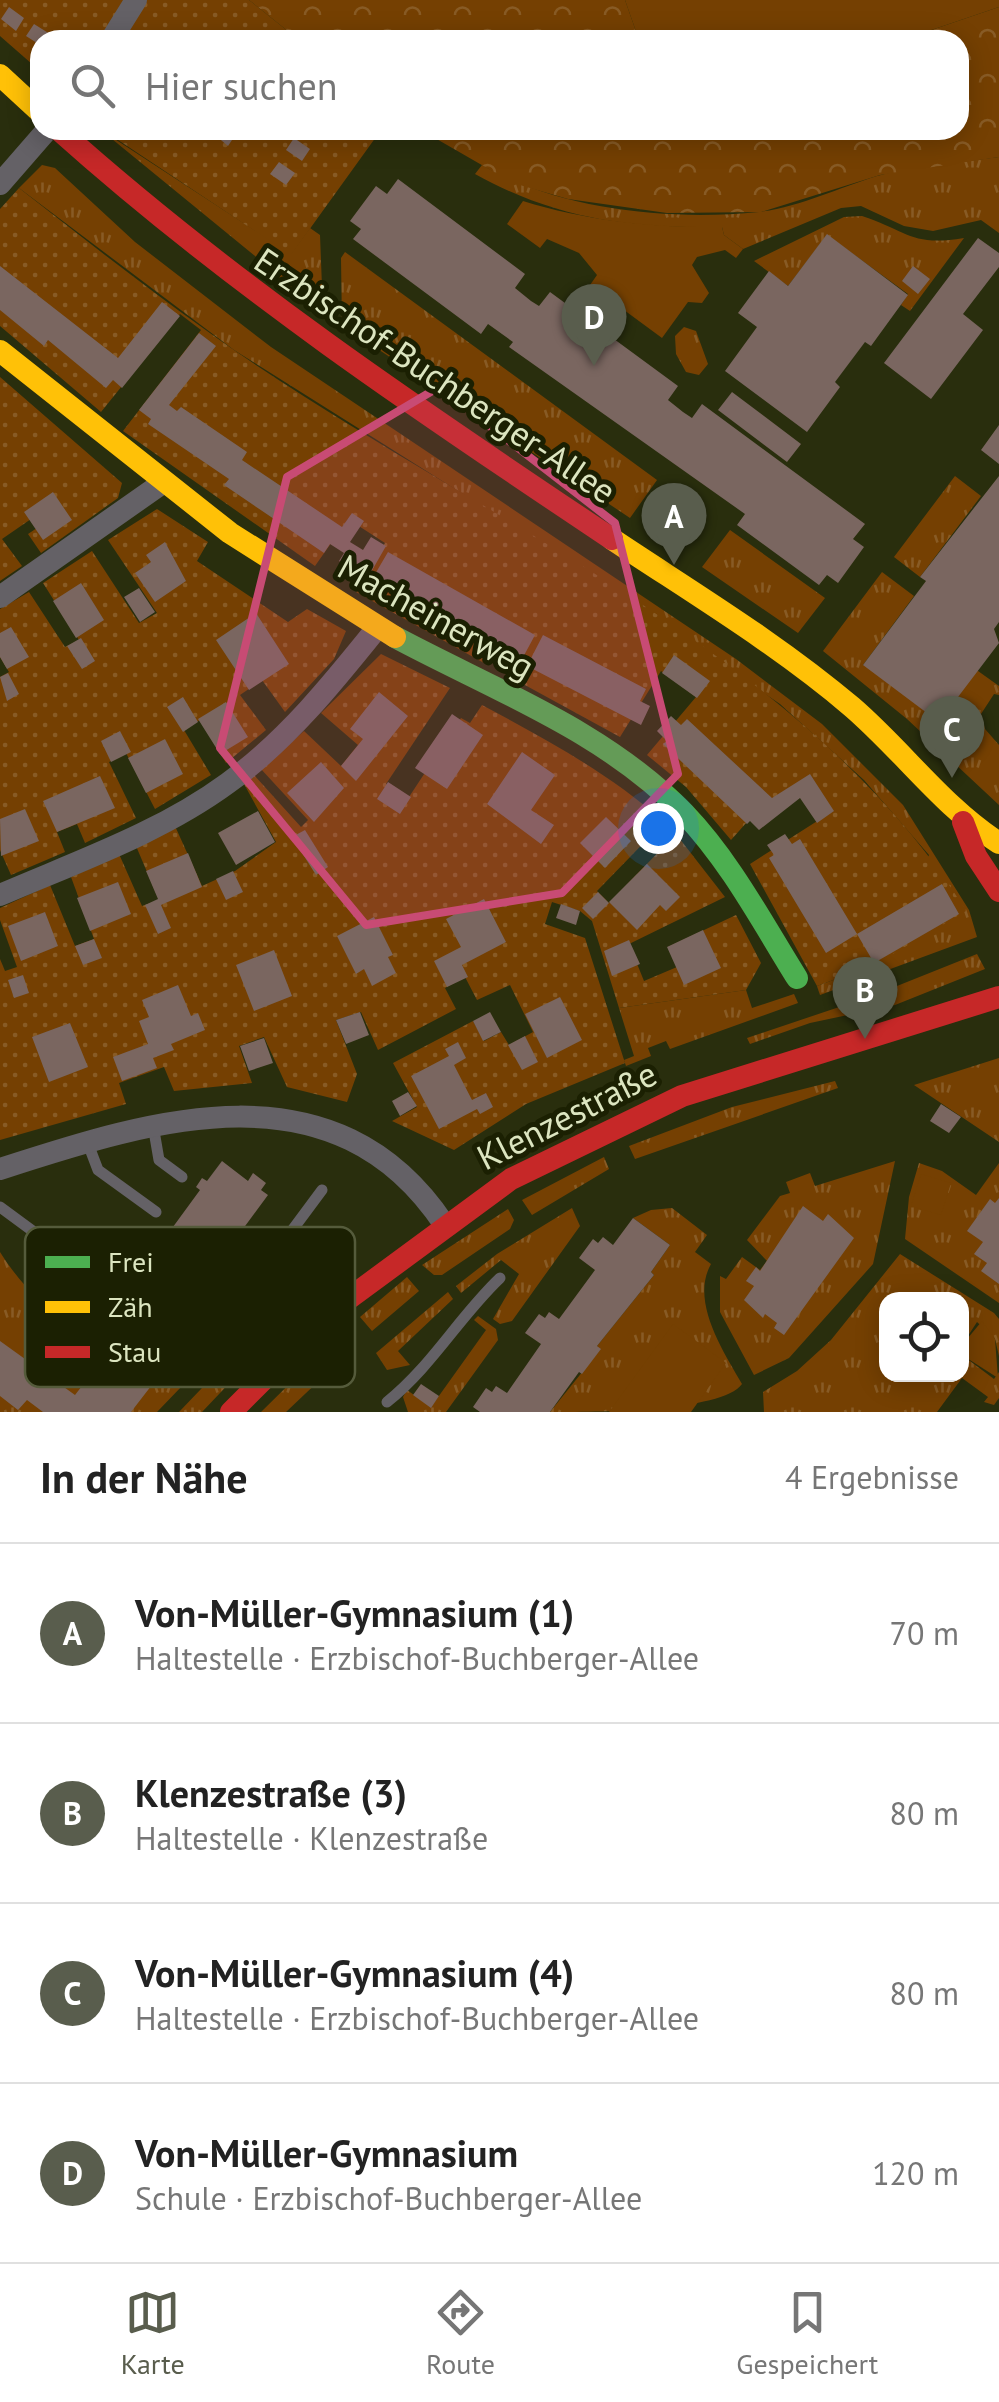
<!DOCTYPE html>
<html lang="de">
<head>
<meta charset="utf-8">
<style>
  body { margin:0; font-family:"PT Sans",sans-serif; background:#f2f2f2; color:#222 }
  .controls { position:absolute; right:30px; bottom:30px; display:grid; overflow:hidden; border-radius:20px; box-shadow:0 5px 25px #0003 }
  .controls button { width:90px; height:90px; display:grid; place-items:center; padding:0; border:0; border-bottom:2px solid #e0e0e0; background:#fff; color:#222; font:50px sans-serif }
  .you { position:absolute; left:658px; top:828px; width:35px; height:35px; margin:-25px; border:8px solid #fff; border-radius:50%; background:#1a73e8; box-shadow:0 0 0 15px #1a73e833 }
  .badge { display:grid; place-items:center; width:65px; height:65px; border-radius:50%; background:#595d4d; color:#fff; font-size:32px; font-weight:700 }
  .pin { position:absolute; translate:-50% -82px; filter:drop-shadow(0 2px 5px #0008) }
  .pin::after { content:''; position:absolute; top:52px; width:35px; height:30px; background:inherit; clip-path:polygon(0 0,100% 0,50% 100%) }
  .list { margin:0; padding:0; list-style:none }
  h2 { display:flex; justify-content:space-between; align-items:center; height:130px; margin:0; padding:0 40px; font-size:42px }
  h2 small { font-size:32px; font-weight:400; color:#767676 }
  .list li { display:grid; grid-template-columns:65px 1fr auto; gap:30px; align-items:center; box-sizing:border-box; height:180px; padding:0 40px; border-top:2px solid #e0e0e0 }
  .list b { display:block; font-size:38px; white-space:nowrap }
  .list p { margin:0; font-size:32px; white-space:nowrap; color:#767676 }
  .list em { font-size:32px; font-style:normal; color:#767676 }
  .icon { flex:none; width:55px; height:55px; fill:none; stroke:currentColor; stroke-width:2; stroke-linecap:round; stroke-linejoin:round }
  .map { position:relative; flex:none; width:999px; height:1412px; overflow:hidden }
  .search { position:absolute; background:#fff; box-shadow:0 5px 25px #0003; left:30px; right:30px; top:30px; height:110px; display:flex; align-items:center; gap:25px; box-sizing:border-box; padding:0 35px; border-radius:30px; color:#767676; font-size:38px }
  .sheet { height:850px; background:#fff }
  nav { display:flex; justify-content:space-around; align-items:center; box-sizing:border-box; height:140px; border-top:2px solid #e0e0e0; background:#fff; font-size:28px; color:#767676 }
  nav a { display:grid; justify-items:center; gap:5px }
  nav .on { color:#595d4d }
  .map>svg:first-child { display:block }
  .grass { fill:url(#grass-tufts) }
  .forest { fill:url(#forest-crowns) }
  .park { fill:#754002 }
  .garden { fill:url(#garden-dots) }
  .building { fill:#7a6660 }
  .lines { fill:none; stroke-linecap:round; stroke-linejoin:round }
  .lane { stroke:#646166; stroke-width:11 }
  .street { stroke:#646166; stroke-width:22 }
  .fast { stroke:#4caf50; stroke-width:22 }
  .slow { stroke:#ffc107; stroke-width:22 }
  .jam { stroke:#c62828; stroke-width:22 }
  .marked { fill:#c84b74; fill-opacity:0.2; stroke:#c84b74; stroke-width:8; stroke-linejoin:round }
  .labels { text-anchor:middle; stroke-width:10; stroke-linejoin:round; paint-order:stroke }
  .street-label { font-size:35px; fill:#dce5c0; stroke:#1b2002 }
  .key { fill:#1b2002; stroke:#555b3b; stroke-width:2.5 }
  .key-label { font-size:28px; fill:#dce5c0 }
</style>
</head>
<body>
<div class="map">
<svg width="999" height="1412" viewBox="0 0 999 1412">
  <defs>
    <pattern id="grass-tufts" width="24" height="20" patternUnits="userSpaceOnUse" patternTransform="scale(2.5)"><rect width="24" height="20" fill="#754002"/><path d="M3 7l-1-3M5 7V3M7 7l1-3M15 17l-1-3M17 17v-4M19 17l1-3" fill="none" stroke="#885b25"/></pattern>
    <pattern id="forest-crowns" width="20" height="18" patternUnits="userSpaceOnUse" patternTransform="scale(2.5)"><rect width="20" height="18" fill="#754002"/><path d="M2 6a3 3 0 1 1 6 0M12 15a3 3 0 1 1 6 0" fill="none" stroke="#885b25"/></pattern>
    <pattern id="garden-dots" width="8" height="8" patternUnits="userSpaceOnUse" patternTransform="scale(2.5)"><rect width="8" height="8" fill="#754002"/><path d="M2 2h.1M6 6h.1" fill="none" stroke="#885b25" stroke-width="1.8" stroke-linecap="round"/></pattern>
  </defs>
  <rect width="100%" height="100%" fill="#292e0d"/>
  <!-- grass -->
  <path class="grass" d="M 101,130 L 291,254 L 310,228 L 320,235 L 323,313 L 274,279 L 277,274 Z
    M 999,157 L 999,233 L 981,220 L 933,231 L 904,226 L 861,206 L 841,208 L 743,249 L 724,235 L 722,227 C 631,229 556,219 475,174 L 482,165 C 560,210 669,221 759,212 C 800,207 838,188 877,176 C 916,165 959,163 999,157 Z
    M 42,165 L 55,168 L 135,242 L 271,347 L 736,659 L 822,724 L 903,805 L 969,910 L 977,937 L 820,995 L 817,986 L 874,965 L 929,855 L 864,780 L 780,704 L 587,572 L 234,350 L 19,188 Z
    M 862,216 C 908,231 911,247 964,238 L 910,311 L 901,305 L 908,294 L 827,235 L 788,286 L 754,261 L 844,217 Z
    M 345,252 L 657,480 L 630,518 L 342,325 L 341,258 Z
    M 684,327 L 696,331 L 708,364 L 699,375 L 686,372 L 676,354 L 675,336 Z
    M 955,476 L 981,496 L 920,577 L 894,557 Z
    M 730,530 L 825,598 L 798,633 L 702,567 Z
    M 882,572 L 914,596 L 863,665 L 978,671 L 999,686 L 999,695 L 994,694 L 981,714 L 985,729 L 999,745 L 999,805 L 907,719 L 823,651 Z
    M 977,954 L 985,969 L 895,1005 L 810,1023 L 750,1044 L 747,1038 L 872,996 Z
    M 746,990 L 752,1008 L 794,994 L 798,1003 L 670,1049 L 666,1041 L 648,1048 L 651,1056 L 626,1066 L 624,1060 L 634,1056 L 619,1008 Z
    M 999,1058 L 999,1142 L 914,1085 Z
    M 835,1081 L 838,1088 L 635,1159 L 629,1146 L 732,1107 Z
    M 604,1157 L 609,1169 L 532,1215 L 522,1200 Z
    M 895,1161 L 873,1264 L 789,1358 L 754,1375 L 720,1312 L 720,1276 L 726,1279 L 742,1257 L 760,1270 L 767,1261 L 747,1240 L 780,1196 L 790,1193 L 786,1182 L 810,1173 L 815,1186 Z
    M 919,1163 L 942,1171 L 976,1195 L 999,1163 L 999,1303 L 905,1239 L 909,1197 Z
    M 572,1208 L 580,1226 L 512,1321 L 500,1324 L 493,1319 L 519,1274 L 501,1260 L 461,1293 L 456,1286 L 497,1254 Z
    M 672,1208 L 707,1235 L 695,1252 L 711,1264 C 690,1301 723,1351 742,1384 C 722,1412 593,1412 550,1412 L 600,1350 L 597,1346 L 654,1275 L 651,1272 L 670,1245 L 633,1218 L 651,1210 Z
    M 508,1209 L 514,1220 L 510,1229 L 442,1275 L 434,1275 L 422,1265 Z
    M 0,1252 C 35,1309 96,1348 148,1388 L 215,1319 L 233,1333 L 157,1412 L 0,1412 Z
    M 900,1254 L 994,1313 L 999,1319 L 999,1356 L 995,1339 L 977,1322 L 962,1345 L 962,1300 L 886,1300 L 886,1374 L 962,1374 L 962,1355 L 994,1379 L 999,1372 L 999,1398 L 994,1405 L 984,1402 L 988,1397 L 962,1378 L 937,1412 L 764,1412 L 763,1392 L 797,1371 L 831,1340 Z
    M 407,1277 L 419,1291 L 372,1331 L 360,1317 Z
    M 448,1292 L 453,1299 L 398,1351 L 410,1365 L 387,1370 L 376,1353 Z
    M 478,1316 L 496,1329 L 498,1340 L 446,1412 L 408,1412 L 403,1397 L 407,1390 L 431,1407 L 486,1330 L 474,1320 Z
    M 246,1342 L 258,1353 L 202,1412 L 179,1412 Z
    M 330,1344 L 344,1357 L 286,1412 L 261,1412 Z"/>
  <!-- forest -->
  <path class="forest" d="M 249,0 L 625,0 L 639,40 L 299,40 Z
    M 999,7 L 999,157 L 880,175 L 761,212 L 667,213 L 568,199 L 513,183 L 421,130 L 959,130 L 959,40 L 902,40 Z"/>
  <!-- park -->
  <path class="park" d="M 625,0 L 999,0 L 999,7 L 902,40 L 639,40 Z
    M 523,201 C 588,221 654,228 722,227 L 724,235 L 743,249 L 736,258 L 725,250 L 697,257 L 692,265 L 709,293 L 702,303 L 688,302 L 662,338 L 590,285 L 597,275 L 579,253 L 547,239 L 540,248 L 507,224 Z
    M 921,1174 L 951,1183 L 941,1215 L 911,1206 Z
    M 982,1321 L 995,1339 L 998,1378 L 962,1355 L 962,1345 Z
    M 673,1324 L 726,1363 L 691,1412 L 609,1412 Z"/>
  <!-- garden -->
  <path class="garden" d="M 0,0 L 249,0 L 299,40 L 40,40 L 40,71 L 0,36 Z
    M 103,130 L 381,130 L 291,255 Z
    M 19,188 C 112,261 205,334 305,397 C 530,541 823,678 966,911 L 874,965 L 817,986 L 750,864 L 833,811 L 810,776 L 747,822 L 731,840 L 686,787 L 647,755 L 696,697 L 661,671 L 620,737 L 505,674 L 514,656 L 494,645 L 484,663 L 356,592 L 385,543 L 348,519 L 315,566 L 123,431 L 201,330 L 180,314 L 101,412 L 0,326 L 0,209 Z
    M 0,377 L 122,483 L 118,498 L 41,553 L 28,534 L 37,528 L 31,519 L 2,539 L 22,566 L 0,581 Z
    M 157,509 L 208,542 L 197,561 L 288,622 L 307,609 L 346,631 L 334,659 L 285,712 L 262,680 L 240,695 L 266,730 L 226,763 L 200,720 L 184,730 L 211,775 L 155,809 L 126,753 L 109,762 L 136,818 L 85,843 L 77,824 L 57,832 L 65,852 L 11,875 L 0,850 L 0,677 L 9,672 L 0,657 L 0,609 L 29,592 L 65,647 L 79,640 L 43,583 L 92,551 L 139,623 L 157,613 L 108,540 Z
    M 381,654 L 450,688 L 386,784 L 409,797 L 461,718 L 470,723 L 482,705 C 547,740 609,773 664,822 L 597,891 L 609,903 L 676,834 L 725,897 L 629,944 L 644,981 L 677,967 L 668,947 L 736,915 L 761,963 L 746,990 L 619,1008 L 592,921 L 580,911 L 552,902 L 545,924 L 585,938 L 625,1063 L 526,1104 L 454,1150 L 392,1121 L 417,1107 L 393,1063 L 473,1021 L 484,1041 L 501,1032 L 509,1045 L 533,1032 L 510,985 L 477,1000 L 465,977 L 445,988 L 456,1009 L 378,1050 L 361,1012 L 336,1020 L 357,1074 L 347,1102 L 287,1087 L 264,1037 L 239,1046 L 252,1083 L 174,1091 L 164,1067 L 119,1083 L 126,1104 L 0,1140 L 0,959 L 5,971 L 17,967 L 0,920 L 0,908 L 50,885 L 75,946 L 94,939 L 71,877 L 119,854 L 142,906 L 159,900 L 136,846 L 175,826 L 202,886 L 235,871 L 276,842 L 244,784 L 254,775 L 301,827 L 308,820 L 261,769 L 304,731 L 341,766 L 358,745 L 321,713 Z"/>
  <!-- building -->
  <path class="building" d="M 9,7 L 24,18 L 16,31 L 1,19 Z
    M 34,24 L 50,34 L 40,45 L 26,36 Z
    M 209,130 L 230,130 L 236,134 L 228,146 Z
    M 294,138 L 310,149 L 302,161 L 286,150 Z
    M 279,162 L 295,173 L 286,185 L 270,174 Z
    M 398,179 L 525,274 L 515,288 L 531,301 L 539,306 L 550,292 L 678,386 L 668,400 L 683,412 L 692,418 L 702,404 L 865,524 L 853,539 L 864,547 L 838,583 L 827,575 L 819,585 L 737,525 L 745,514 L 509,347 L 513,342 L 488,324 L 481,334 L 353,239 L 361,229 L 350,221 L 376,186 L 387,194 Z
    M 827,234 L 908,295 L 871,346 L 865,342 L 835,382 L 840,387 L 807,432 L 725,371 L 757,327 L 738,313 L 769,271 L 788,286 Z
    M 978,238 L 999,253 L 999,267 L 963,314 L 983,330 L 931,399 L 884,363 Z
    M 0,266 L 118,358 L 162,302 L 180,316 L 122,388 L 113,380 L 106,388 L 48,340 L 44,346 L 0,310 Z
    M 913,266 L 930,279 L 918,294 L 902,281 Z
    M 199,333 L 216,346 L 169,405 L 177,411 L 181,407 L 247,452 L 242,460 L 342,527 L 352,513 L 364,521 L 350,542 L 363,550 L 371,537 L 386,546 L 366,581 L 339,561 L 344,553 L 330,544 L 324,553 L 224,485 L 229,479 L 148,424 L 151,419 L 139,410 Z
    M 732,392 L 801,444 L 787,462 L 718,410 Z
    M 999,425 L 999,464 L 981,450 Z
    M 999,476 L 999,622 L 994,629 L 999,643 L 939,722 L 863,665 L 926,581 L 920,577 Z
    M 53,492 L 72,520 L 43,540 L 24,512 Z
    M 165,542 L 186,581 L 155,602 L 135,573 L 151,562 L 146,555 Z
    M 388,552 L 535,635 L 521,661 L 486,641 L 484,645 L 371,581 Z
    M 81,583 L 104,620 L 76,638 L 53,601 Z
    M 139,588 L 155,612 L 140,622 L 124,597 Z
    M 256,613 L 289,664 L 249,690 L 216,640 Z
    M 11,627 L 29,657 L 7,669 L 0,657 L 0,633 Z
    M 543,635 L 646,689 L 640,701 L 650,706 L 641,725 L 527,666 Z
    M 81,638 L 95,661 L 82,669 L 67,646 Z
    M 674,655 L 710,681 L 697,698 L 662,673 Z
    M 8,673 L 19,694 L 7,701 L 0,677 Z
    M 379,692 L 408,716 L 356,781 L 341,766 L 363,739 L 350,729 Z
    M 183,697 L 198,722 L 183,732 L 167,707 Z
    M 226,702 L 248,737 L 220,754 L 198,719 Z
    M 452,714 L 483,735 L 447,789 L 415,768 Z
    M 671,716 L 681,725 L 687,719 L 772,798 L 810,774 L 834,811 L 817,823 L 800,798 L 759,830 L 750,821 L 747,824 L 663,744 L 667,741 L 657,731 Z
    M 120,731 L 131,752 L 111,762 L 101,741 Z
    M 165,739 L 183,774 L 146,793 L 128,758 Z
    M 522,752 L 555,775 L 531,810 L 554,825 L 541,844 L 487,804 Z
    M 321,762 L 344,788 L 314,822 L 287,793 Z
    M 100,776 L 115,808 L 57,832 L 43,801 Z
    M 388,782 L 411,797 L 400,814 L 377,799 Z
    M 25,809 L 39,841 L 1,856 L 0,819 Z
    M 258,811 L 275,842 L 236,865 L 218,833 Z
    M 606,817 L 631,841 L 605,868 L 580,843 Z
    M 305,830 L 328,867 L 316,875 L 292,837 Z
    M 785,834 L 792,844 L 800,839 L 857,934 L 826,953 L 769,858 L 774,855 L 767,845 Z
    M 188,853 L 202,887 L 161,905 L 171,928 L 158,934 L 145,905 L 158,899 L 146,871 Z
    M 647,864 L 680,897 L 666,911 L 660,905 L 637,930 L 609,902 Z
    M 233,871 L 243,892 L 226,900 L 216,879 Z
    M 118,882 L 131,914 L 90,931 L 77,898 Z
    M 942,884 L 959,914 L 874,963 L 857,934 Z
    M 598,892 L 609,903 L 593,919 L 582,908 Z
    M 484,899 L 506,942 L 462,965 L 468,977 L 447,987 L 434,961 L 461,947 L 446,919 Z
    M 561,904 L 580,911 L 576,925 L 556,918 Z
    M 45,912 L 58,946 L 21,961 L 8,926 Z
    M 374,917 L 393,955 L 388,957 L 396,973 L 372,986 L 364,969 L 356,974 L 337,936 Z
    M 703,930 L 721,968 L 684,985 L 667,947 Z
    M 94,939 L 102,958 L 83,965 L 75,946 Z
    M 629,940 L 640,964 L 612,976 L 604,951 Z
    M 274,950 L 292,996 L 254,1011 L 236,965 Z
    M 23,975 L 29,993 L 14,998 L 8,980 Z
    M 178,985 L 191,1016 L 198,1013 L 205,1030 L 171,1044 L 174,1050 L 153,1058 L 157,1068 L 122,1081 L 113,1057 L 148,1044 L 139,1021 L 149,1017 L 142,1000 Z
    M 560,997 L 582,1040 L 547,1058 L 525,1014 Z
    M 360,1012 L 369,1035 L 346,1044 L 336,1020 Z
    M 490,1012 L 501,1032 L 483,1041 L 473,1021 Z
    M 70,1023 L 88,1067 L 49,1082 L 32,1037 Z
    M 525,1036 L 538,1062 L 522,1070 L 508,1045 Z
    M 264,1038 L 273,1063 L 249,1071 L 240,1046 Z
    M 458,1042 L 466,1058 L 454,1065 L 472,1100 L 486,1093 L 493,1107 L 480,1114 L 477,1109 L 439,1129 L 411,1076 L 449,1056 L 445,1049 Z
    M 408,1092 L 417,1106 L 400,1116 L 392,1101 Z
    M 941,1104 L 961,1117 L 949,1133 L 930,1121 Z
    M 222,1161 L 248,1181 L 253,1173 L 266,1183 L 261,1190 L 268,1195 L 203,1283 L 228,1301 L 183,1364 L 176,1360 L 168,1371 L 165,1368 L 131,1412 L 43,1412 L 27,1400 L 18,1410 L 0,1396 L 0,1341 L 75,1395 L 85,1382 L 74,1374 L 100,1340 L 107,1345 L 110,1340 L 104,1335 L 109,1328 L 106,1325 L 124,1300 L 130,1305 L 152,1269 L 155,1271 L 161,1263 L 151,1257 L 200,1190 L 196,1187 L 202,1178 L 207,1181 Z
    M 999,1198 L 999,1284 L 981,1271 L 987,1263 L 974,1254 L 983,1242 L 967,1231 L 990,1199 L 995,1203 Z
    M 803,1206 L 823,1221 L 828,1214 L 854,1238 L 784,1335 L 774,1328 L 777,1323 L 765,1314 L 763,1318 L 744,1300 L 754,1286 L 746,1281 L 756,1267 L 760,1271 Z
    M 633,1218 L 670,1245 L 651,1272 L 654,1275 L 597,1346 L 601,1349 L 582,1374 L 579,1372 L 550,1412 L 480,1412 L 473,1407 L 486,1388 L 492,1392 L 496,1386 L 507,1393 L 541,1344 L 525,1333 L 539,1314 L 545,1318 L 549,1312 L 559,1319 L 595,1270 L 579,1258 L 593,1239 L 598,1243 L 603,1237 L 613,1245 Z
    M 421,1384 L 439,1396 L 431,1408 L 413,1395 Z"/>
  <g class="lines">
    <!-- lane -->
    <path class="lane" d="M 153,1125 L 159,1160 L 182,1177
      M 87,1141 L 98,1170 L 156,1212
      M 322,1190 L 273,1256 L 306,1279 L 329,1308
      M 0,1207 L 106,1285
      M 387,1402 C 432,1366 459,1317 500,1278"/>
    <!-- street -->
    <path class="street" d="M 111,40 L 136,0
      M 0,184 L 47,130
      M 0,597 L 161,484
      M 0,895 C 76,862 160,833 228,783 C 287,740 332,684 377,628
      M 0,1169 C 154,1119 335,1061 444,1224"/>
    <!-- fast -->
    <path class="fast" d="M 395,637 C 494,690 605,731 684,813 C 730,861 762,922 797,978"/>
    <!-- slow -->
    <path class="slow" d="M 0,75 L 40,112
      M 0,351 L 230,533 L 395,637
      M 612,539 C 693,593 778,644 852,707 C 903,751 943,807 999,843"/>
    <!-- jam -->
    <path class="jam" d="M 59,130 C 231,284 420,411 612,539
      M 963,822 L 976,856 L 999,891
      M 231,1412 L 332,1311 L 511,1179 L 682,1096 L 999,997"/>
  </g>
  <!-- marked area -->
  <path class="marked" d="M 439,387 L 615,523 L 678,774 L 562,893 L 366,925 L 220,748 L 287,477 Z"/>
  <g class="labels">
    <!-- street labels -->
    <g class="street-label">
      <text transform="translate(435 376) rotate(34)" y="12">Erzbischof-Buchberger-Allee</text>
      <text transform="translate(436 617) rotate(29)" y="12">Macheinerweg</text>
      <text transform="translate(567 1116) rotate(-27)" y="12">Klenzestraße</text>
    </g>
  </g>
  <!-- legend -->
  <rect x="25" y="1227" width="330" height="160" rx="15" class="key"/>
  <rect x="45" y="1256" width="45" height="12" fill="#4caf50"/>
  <rect x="45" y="1301" width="45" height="12" fill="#ffc107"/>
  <rect x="45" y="1346" width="45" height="12" fill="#c62828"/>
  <g class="key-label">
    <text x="108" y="1272">Frei</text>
    <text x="108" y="1317">Zäh</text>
    <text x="108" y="1362">Stau</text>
  </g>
</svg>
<div class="controls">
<button><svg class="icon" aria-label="locate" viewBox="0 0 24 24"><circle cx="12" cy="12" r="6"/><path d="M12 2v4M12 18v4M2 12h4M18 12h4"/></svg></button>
</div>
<div class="you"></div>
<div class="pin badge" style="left:674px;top:565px">A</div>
<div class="pin badge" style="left:865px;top:1039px">B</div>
<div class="pin badge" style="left:952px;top:778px">C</div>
<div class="pin badge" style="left:594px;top:366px">D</div>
<div class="search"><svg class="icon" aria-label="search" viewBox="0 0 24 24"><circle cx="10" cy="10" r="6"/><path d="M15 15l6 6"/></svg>Hier suchen</div>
</div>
<section class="sheet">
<h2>In der Nähe<small>4 Ergebnisse</small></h2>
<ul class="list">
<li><span class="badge">A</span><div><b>Von-Müller-Gymnasium (1)</b><p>Haltestelle · Erzbischof-Buchberger-Allee</p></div><em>70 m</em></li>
<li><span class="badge">B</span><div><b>Klenzestraße (3)</b><p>Haltestelle · Klenzestraße</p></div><em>80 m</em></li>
<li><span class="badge">C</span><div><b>Von-Müller-Gymnasium (4)</b><p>Haltestelle · Erzbischof-Buchberger-Allee</p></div><em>80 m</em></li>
<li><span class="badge">D</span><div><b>Von-Müller-Gymnasium</b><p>Schule · Erzbischof-Buchberger-Allee</p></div><em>120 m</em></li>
</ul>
</section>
<nav>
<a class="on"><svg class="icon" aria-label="map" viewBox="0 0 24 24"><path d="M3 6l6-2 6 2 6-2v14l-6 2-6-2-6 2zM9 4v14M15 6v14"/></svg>Karte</a>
<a><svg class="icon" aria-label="directions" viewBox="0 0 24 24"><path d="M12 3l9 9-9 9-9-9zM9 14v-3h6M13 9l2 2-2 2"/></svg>Route</a>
<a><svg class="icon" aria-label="saved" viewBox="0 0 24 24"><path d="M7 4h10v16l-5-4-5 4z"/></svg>Gespeichert</a>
</nav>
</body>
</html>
